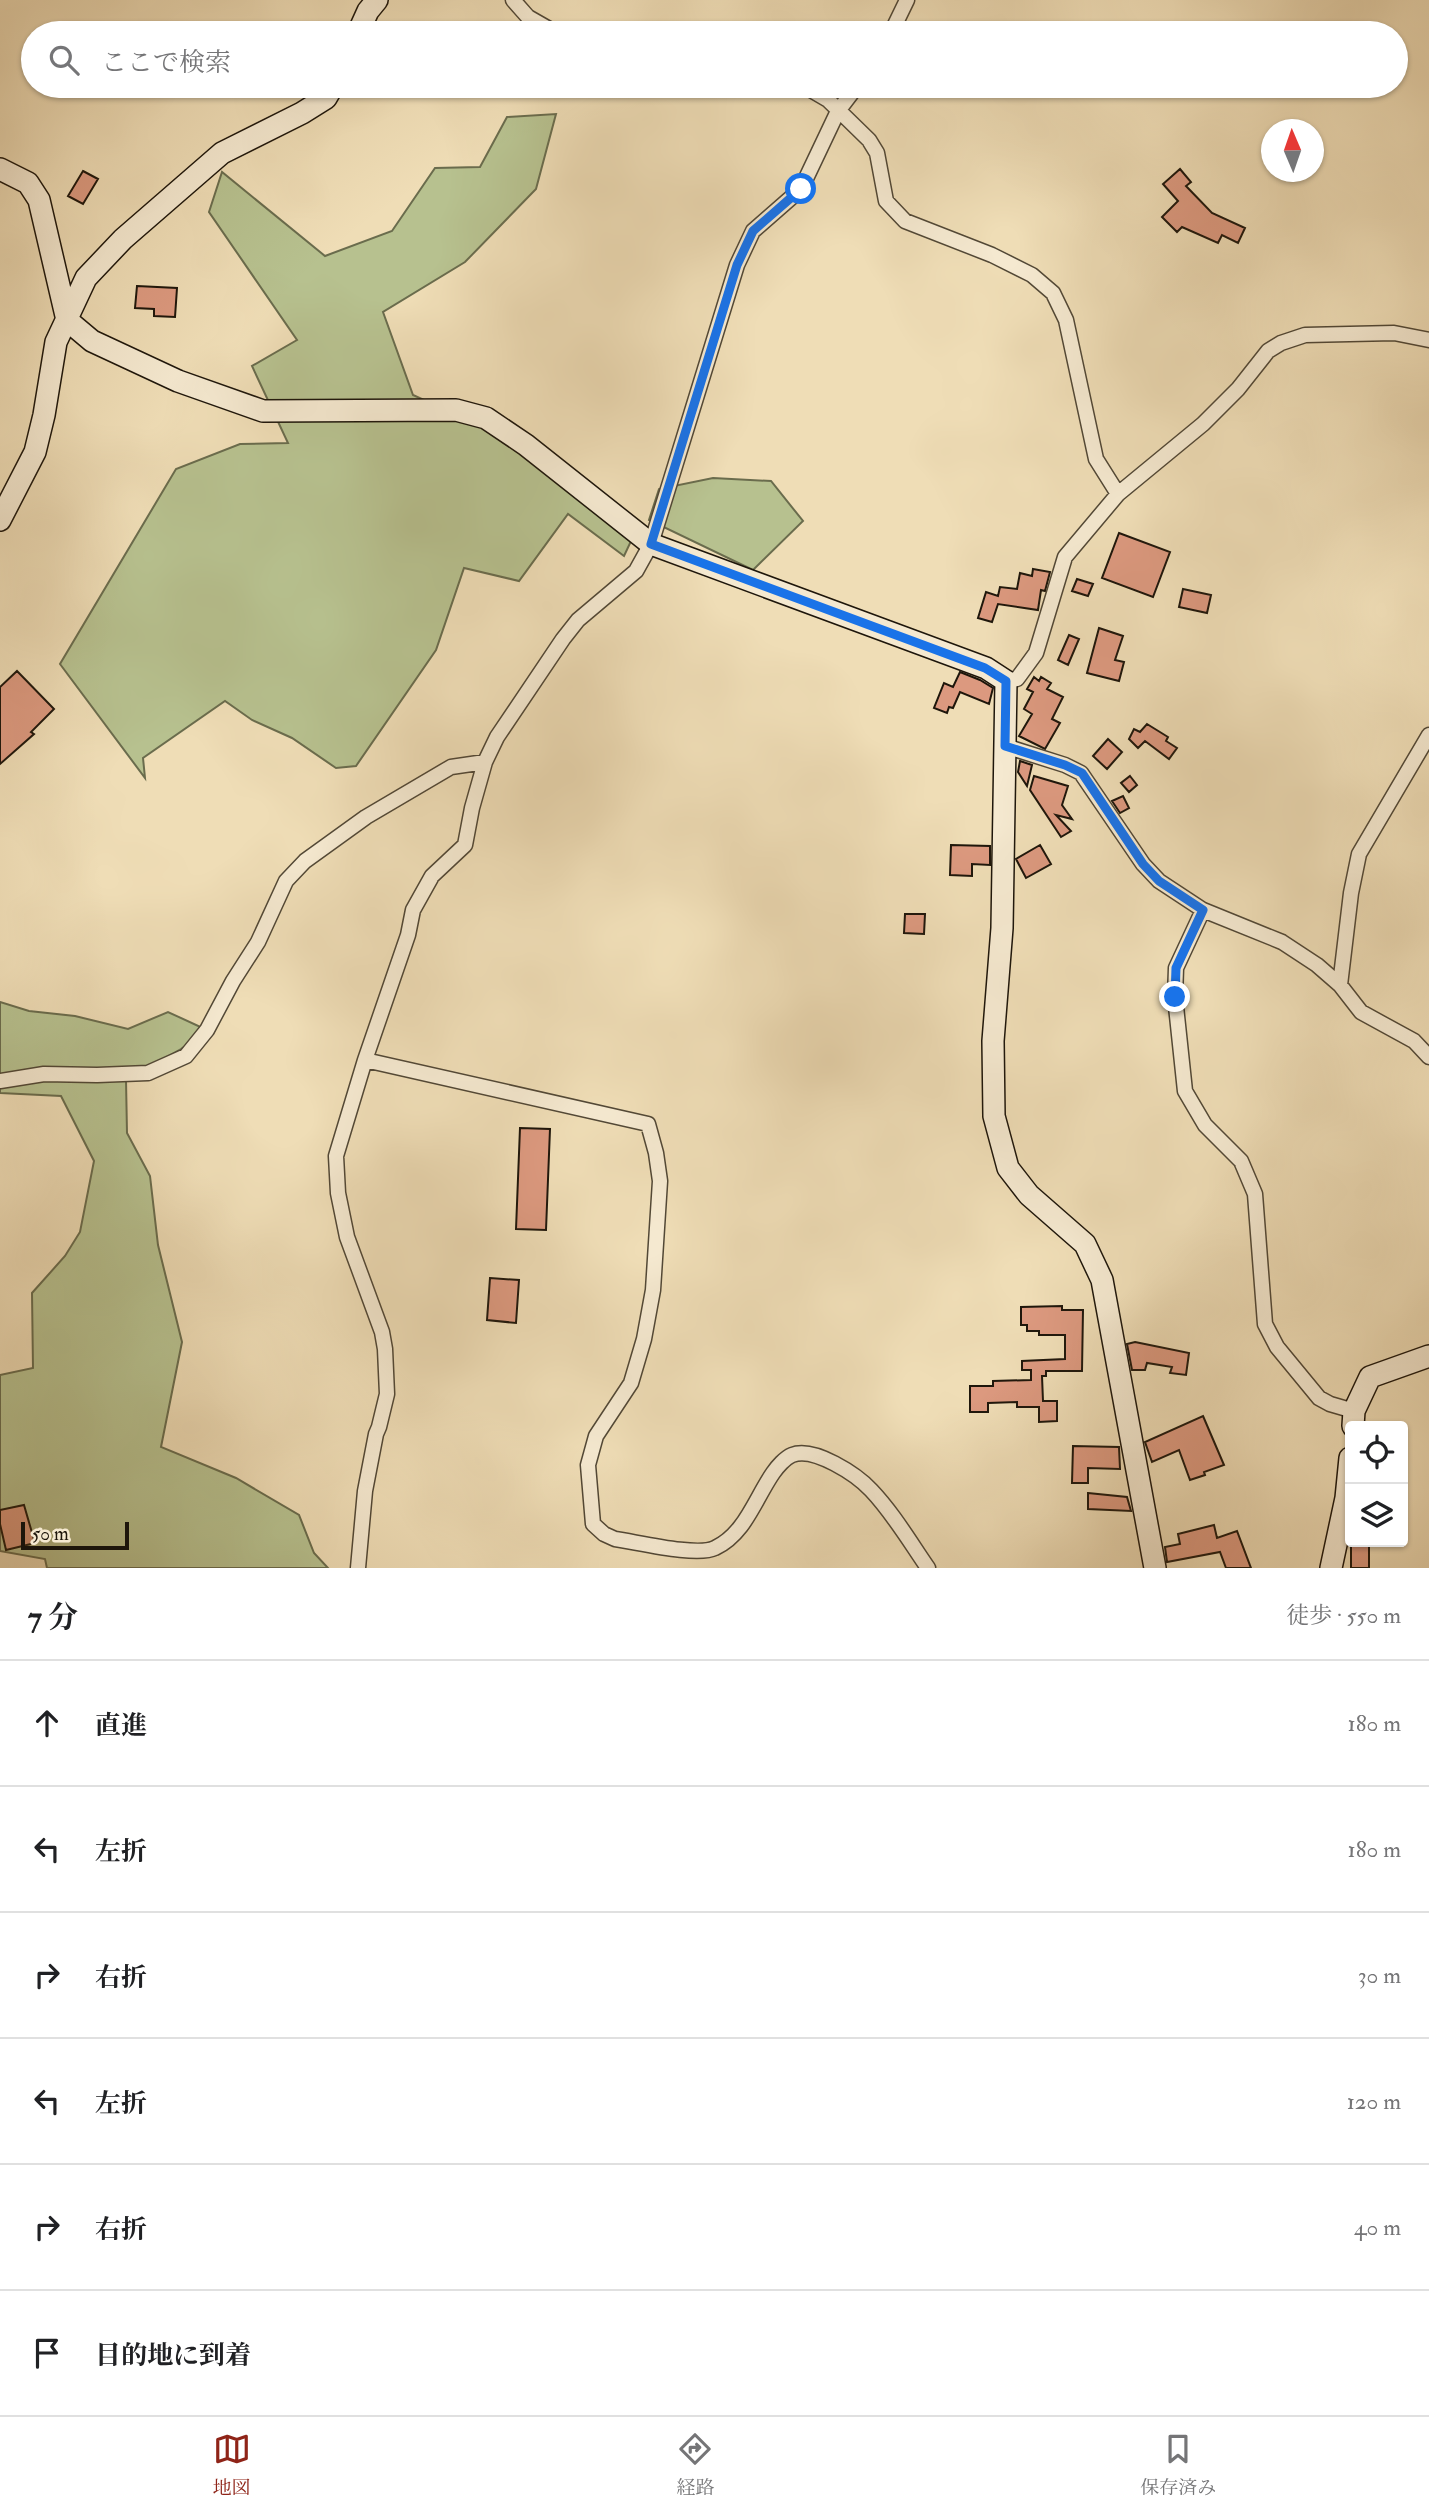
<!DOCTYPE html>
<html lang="ja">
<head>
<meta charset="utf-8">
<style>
  body { margin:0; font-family:"IM FELL Double Pica","Noto Serif JP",serif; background:#f2f2f2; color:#202124 }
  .controls { position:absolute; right:21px; bottom:21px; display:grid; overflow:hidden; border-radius:7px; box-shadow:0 2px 5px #0004 }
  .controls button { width:63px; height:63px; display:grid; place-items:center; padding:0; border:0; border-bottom:2px solid #e0e0e0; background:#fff; color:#202124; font:35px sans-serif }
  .compass { position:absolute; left:1261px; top:119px; width:63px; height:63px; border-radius:50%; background:#fff; box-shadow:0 2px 5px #0004; rotate:358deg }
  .scale { position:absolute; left:21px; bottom:18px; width:108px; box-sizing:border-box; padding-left:7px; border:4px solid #1e160b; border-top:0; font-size:19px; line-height:24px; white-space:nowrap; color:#1e160b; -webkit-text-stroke:5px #f5e9d0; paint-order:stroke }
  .stop { position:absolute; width:21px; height:21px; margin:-16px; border:5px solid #1a73e8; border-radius:50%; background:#fff }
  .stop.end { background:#1a73e8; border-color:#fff; box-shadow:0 2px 7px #0008 }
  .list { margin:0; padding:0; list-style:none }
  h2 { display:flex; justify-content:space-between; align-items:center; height:91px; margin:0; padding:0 28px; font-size:30px }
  h2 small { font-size:23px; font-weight:400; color:#757577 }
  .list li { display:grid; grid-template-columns:46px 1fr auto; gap:21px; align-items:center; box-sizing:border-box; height:126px; padding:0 28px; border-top:2px solid #e0e0e0 }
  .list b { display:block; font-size:26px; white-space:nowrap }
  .list em { font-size:23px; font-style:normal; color:#757577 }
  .icon { flex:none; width:38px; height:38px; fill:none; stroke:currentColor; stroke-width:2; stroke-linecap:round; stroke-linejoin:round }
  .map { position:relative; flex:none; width:1429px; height:1568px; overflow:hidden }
  .search { position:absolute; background:#fff; box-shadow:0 2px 5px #0004; left:21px; right:21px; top:21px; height:77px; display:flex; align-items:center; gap:18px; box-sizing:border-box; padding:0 24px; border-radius:38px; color:#757577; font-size:26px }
  .sheet { height:847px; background:#fff }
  nav { display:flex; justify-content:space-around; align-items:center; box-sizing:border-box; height:98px; border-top:2px solid #e0e0e0; background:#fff; font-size:19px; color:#757577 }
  nav a { display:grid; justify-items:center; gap:4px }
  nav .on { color:#8f2418 }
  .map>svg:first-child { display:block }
  .green { fill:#b7c18f; stroke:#6a6c4d; stroke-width:2 }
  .building { fill:#dc997f; stroke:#1e160b; stroke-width:2 }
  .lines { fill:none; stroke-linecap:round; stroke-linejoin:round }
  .street-casing { stroke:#524836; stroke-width:17 }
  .secondary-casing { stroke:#1e160b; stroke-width:24 }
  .street { stroke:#f5e9d0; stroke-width:14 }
  .secondary { stroke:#f5e9d0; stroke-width:21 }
  .route { stroke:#1a73e8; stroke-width:9 }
</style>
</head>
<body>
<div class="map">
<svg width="1429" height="1568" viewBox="0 0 1429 1568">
  <rect width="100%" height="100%" fill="#efddb6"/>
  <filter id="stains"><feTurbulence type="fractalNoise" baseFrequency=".00286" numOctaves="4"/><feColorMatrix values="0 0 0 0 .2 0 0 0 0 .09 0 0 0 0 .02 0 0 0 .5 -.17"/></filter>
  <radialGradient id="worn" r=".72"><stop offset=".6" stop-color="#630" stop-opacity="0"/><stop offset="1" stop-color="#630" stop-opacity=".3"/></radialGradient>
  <!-- green -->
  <path class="green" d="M 556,114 L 536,189 L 465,262 L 383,312 L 413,395 L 490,430 L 632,539 L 624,556 L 568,514 L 519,581 L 464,568 L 436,650 L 356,766 L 336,768 L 292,738 L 252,720 L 225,701 L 143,758 L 145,778 L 60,664 L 176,469 L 240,444 L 288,443 L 252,366 L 297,340 L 209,212 L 222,172 L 325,256 L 392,231 L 435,168 L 480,167 L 507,117 Z
    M 713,478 L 771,481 L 803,521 L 753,570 L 649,520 L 659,489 Z
    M 0,1002 L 29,1011 L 75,1016 L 128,1029 L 168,1012 L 207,1030 L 181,1049 L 126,1080 L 127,1133 L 150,1176 L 158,1245 L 182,1342 L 161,1447 L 236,1478 L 299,1515 L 314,1553 L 328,1568 L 47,1568 L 45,1559 L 0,1551 L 0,1375 L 33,1368 L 32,1293 L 65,1256 L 80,1232 L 94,1161 L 61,1096 L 0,1093 Z"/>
  <!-- building -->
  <path class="building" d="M 1180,169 L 1191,182 L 1186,186 L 1212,213 L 1245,228 L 1238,243 L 1222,235 L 1218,243 L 1182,227 L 1177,232 L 1162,217 L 1178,201 L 1163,184 Z
    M 83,171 L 98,179 L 83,204 L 68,196 Z
    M 137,286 L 177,288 L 175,317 L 154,316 L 154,309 L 135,308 Z
    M 1119,533 L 1170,552 L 1153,597 L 1102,578 Z
    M 1033,569 L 1050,572 L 1045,591 L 1041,590 L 1038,610 L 998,604 L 992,622 L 978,618 L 986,592 L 998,596 L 1000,587 L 1017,589 L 1020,573 L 1032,576 Z
    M 1077,579 L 1093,584 L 1088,596 L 1072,591 Z
    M 1183,589 L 1211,595 L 1207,613 L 1179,607 Z
    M 1099,628 L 1123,636 L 1115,660 L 1124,662 L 1119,681 L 1087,673 Z
    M 1069,635 L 1079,639 L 1068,665 L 1058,660 Z
    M 17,671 L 54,709 L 31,732 L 34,734 L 0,764 L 0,687 Z
    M 960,672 L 980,680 L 993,688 L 989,704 L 960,692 L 953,708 L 949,707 L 947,713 L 934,708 L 944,683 L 953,687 Z
    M 1034,677 L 1039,681 L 1041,677 L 1051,683 L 1047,689 L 1063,697 L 1052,719 L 1060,723 L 1045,749 L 1019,736 L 1032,714 L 1024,709 L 1033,692 L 1027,689 Z
    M 1147,724 L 1168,737 L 1166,741 L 1177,748 L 1169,759 L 1145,741 L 1138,748 L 1129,739 L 1134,729 L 1140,732 Z
    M 1108,739 L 1122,752 L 1107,769 L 1093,756 Z
    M 1020,761 L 1032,765 L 1027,786 L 1018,772 Z
    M 1034,776 L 1068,786 L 1062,805 L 1072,819 L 1056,815 L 1071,831 L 1061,837 L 1030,790 Z
    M 1130,776 L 1137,785 L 1129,792 L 1121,783 Z
    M 1123,796 L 1129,808 L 1120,813 L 1112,801 Z
    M 951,845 L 990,846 L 990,865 L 972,864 L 972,876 L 950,875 Z
    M 1040,845 L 1051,864 L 1026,878 L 1016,859 Z
    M 905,914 L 925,914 L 924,934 L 904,933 Z
    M 520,1128 L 550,1129 L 546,1230 L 516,1229 Z
    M 490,1278 L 519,1280 L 516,1323 L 487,1320 Z
    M 1062,1306 L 1062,1310 L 1083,1310 L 1082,1371 L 1046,1371 L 1046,1376 L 1042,1376 L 1043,1401 L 1057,1401 L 1057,1421 L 1039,1422 L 1039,1407 L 1017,1407 L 1017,1402 L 988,1403 L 988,1412 L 970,1412 L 970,1386 L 993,1386 L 993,1381 L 1031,1380 L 1031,1370 L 1022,1370 L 1022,1361 L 1065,1359 L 1065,1335 L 1039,1335 L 1039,1331 L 1027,1331 L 1027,1325 L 1021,1325 L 1021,1307 Z
    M 1135,1342 L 1189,1353 L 1186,1375 L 1170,1373 L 1172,1367 L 1147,1363 L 1145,1370 L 1132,1370 L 1127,1344 Z
    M 1203,1416 L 1224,1465 L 1204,1472 L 1205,1475 L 1190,1480 L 1179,1450 L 1152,1462 L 1145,1442 Z
    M 1073,1446 L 1119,1447 L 1120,1469 L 1088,1468 L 1088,1483 L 1072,1483 Z
    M 1088,1493 L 1127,1497 L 1131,1511 L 1088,1509 Z
    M 24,1505 L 35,1543 L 6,1550 L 0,1524 L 0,1510 Z
    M 1214,1525 L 1217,1538 L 1237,1531 L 1251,1568 L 1226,1568 L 1220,1552 L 1167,1562 L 1165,1547 L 1180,1544 L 1178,1534 Z
    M 1351,1542 L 1369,1542 L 1369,1568 L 1351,1568 Z"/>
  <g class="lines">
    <defs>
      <path id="street" d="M 513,0 L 528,17 L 556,33
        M 891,33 L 907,0
        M 804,86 L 828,100 L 869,140 L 877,153 L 886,201 L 905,221 L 992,255 L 1032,275 L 1053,293 L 1066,320 L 1096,459 L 1118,494
        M 1006,681 L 1017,679 L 1036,653 L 1065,557 L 1118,494 L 1203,424 L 1238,389 L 1268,351 L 1281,343 L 1305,335 L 1394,333 L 1429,340
        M 1005,746 L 1065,765 L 1081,773 L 1143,864 L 1159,881 L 1203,910 L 1282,942 L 1317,965 L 1340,985 L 1361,1012 L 1414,1041 L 1429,1057
        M 1203,910 L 1176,968 L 1175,997 L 1185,1091 L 1205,1125 L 1241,1161 L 1255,1194 L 1265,1324 L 1277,1347 L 1319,1398 L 1330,1404 L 1354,1411
        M 1340,985 L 1351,893 L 1359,854 L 1429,735
        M 365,1060 L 648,1124 L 656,1153 L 660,1181 L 653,1290 L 644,1339 L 631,1383 L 596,1436 L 588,1465 L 593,1524 L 604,1534 L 615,1539 C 637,1542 697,1557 715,1548 C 745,1534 755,1499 773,1473 C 777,1467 785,1458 792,1455 C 814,1446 857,1475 871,1490 C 893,1513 910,1542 928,1568
        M 0,1081 L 44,1074 L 97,1075 L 148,1073 L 186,1056 L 207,1030 L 233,981 L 258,942 L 286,881 L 305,861 L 366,817 L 451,767 L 485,762
        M 358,1568 L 365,1491 L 376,1434 L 379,1427 L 387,1394 L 385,1349 L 382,1332 L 347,1237 L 338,1193 L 336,1156 L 365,1060 L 408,935 L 413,910 L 432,876 L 465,845 L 472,808 L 485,762 L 497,737 L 563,639 L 578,620 L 636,571 L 651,544 L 737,265 L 753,231 L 801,189 L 838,111 L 857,86"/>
      <path id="secondary" d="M 358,33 L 368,11 L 377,0
        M 0,169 L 28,183 L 39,200 L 67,320 L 92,341 L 178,381 L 263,411 L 456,410 L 486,418 L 526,445 L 651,544 L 986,668 L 1006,681 L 1002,928 L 993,1041 L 994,1116 L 1008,1168 L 1029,1195 L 1085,1244 L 1102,1280 L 1155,1568
        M 0,520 L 35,452 L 44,415 L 56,342 L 86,278 L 123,239 L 222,153 L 302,113 L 326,98 L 333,86
        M 1353,1426 L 1354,1411 L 1370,1377 L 1429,1356
        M 1331,1568 L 1346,1498 L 1350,1458"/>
    </defs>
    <!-- street casing -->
    <use href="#street" class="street-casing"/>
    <!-- secondary casing -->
    <use href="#secondary" class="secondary-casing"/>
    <!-- street -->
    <use href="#street" class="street"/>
    <!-- secondary -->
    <use href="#secondary" class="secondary"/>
  </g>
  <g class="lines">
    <!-- route -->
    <path class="route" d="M 801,189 L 753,231 L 737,265 L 651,544 L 985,668 L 1006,681 L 1005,746 L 1065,765 L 1082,773 L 1143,864 L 1159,881 L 1203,910 L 1176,968 L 1175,997"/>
  </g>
  <rect width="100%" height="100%" filter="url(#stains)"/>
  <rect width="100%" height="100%" fill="url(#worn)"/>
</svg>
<div class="controls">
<button><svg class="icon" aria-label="locate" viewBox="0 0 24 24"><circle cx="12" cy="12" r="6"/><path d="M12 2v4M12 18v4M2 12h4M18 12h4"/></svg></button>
<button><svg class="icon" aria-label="layers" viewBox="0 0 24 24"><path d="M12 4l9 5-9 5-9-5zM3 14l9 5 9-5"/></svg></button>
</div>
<svg class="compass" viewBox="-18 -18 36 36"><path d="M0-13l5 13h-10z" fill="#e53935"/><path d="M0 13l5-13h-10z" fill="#757577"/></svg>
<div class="scale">50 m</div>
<div class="stop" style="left:801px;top:189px"></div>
<div class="stop end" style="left:1175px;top:997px"></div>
<div class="search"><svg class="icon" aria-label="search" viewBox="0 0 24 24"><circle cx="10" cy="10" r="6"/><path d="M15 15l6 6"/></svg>ここで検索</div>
</div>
<section class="sheet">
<h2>7 分<small>徒歩 · 550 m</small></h2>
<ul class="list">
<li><svg class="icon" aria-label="ahead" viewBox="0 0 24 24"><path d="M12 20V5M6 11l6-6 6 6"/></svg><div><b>直進</b></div><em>180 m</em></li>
<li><svg class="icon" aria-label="left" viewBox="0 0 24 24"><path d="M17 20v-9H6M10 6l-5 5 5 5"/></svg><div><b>左折</b></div><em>180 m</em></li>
<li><svg class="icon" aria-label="right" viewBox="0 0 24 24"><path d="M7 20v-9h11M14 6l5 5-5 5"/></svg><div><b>右折</b></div><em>30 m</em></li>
<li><svg class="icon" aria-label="left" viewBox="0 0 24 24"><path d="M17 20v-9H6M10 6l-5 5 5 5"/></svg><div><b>左折</b></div><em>120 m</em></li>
<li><svg class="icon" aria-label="right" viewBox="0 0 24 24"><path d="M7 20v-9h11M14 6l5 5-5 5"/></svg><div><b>右折</b></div><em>40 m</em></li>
<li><svg class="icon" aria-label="arrive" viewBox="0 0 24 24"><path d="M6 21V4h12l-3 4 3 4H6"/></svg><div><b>目的地に到着</b></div></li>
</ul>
</section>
<nav>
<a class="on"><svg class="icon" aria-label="map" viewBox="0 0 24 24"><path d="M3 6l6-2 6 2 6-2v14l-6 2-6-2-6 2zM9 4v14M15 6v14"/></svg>地図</a>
<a><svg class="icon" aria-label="directions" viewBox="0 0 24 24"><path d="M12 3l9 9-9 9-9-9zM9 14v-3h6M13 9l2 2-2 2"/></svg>経路</a>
<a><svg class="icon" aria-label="saved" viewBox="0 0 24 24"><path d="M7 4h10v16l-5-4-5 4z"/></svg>保存済み</a>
</nav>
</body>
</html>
